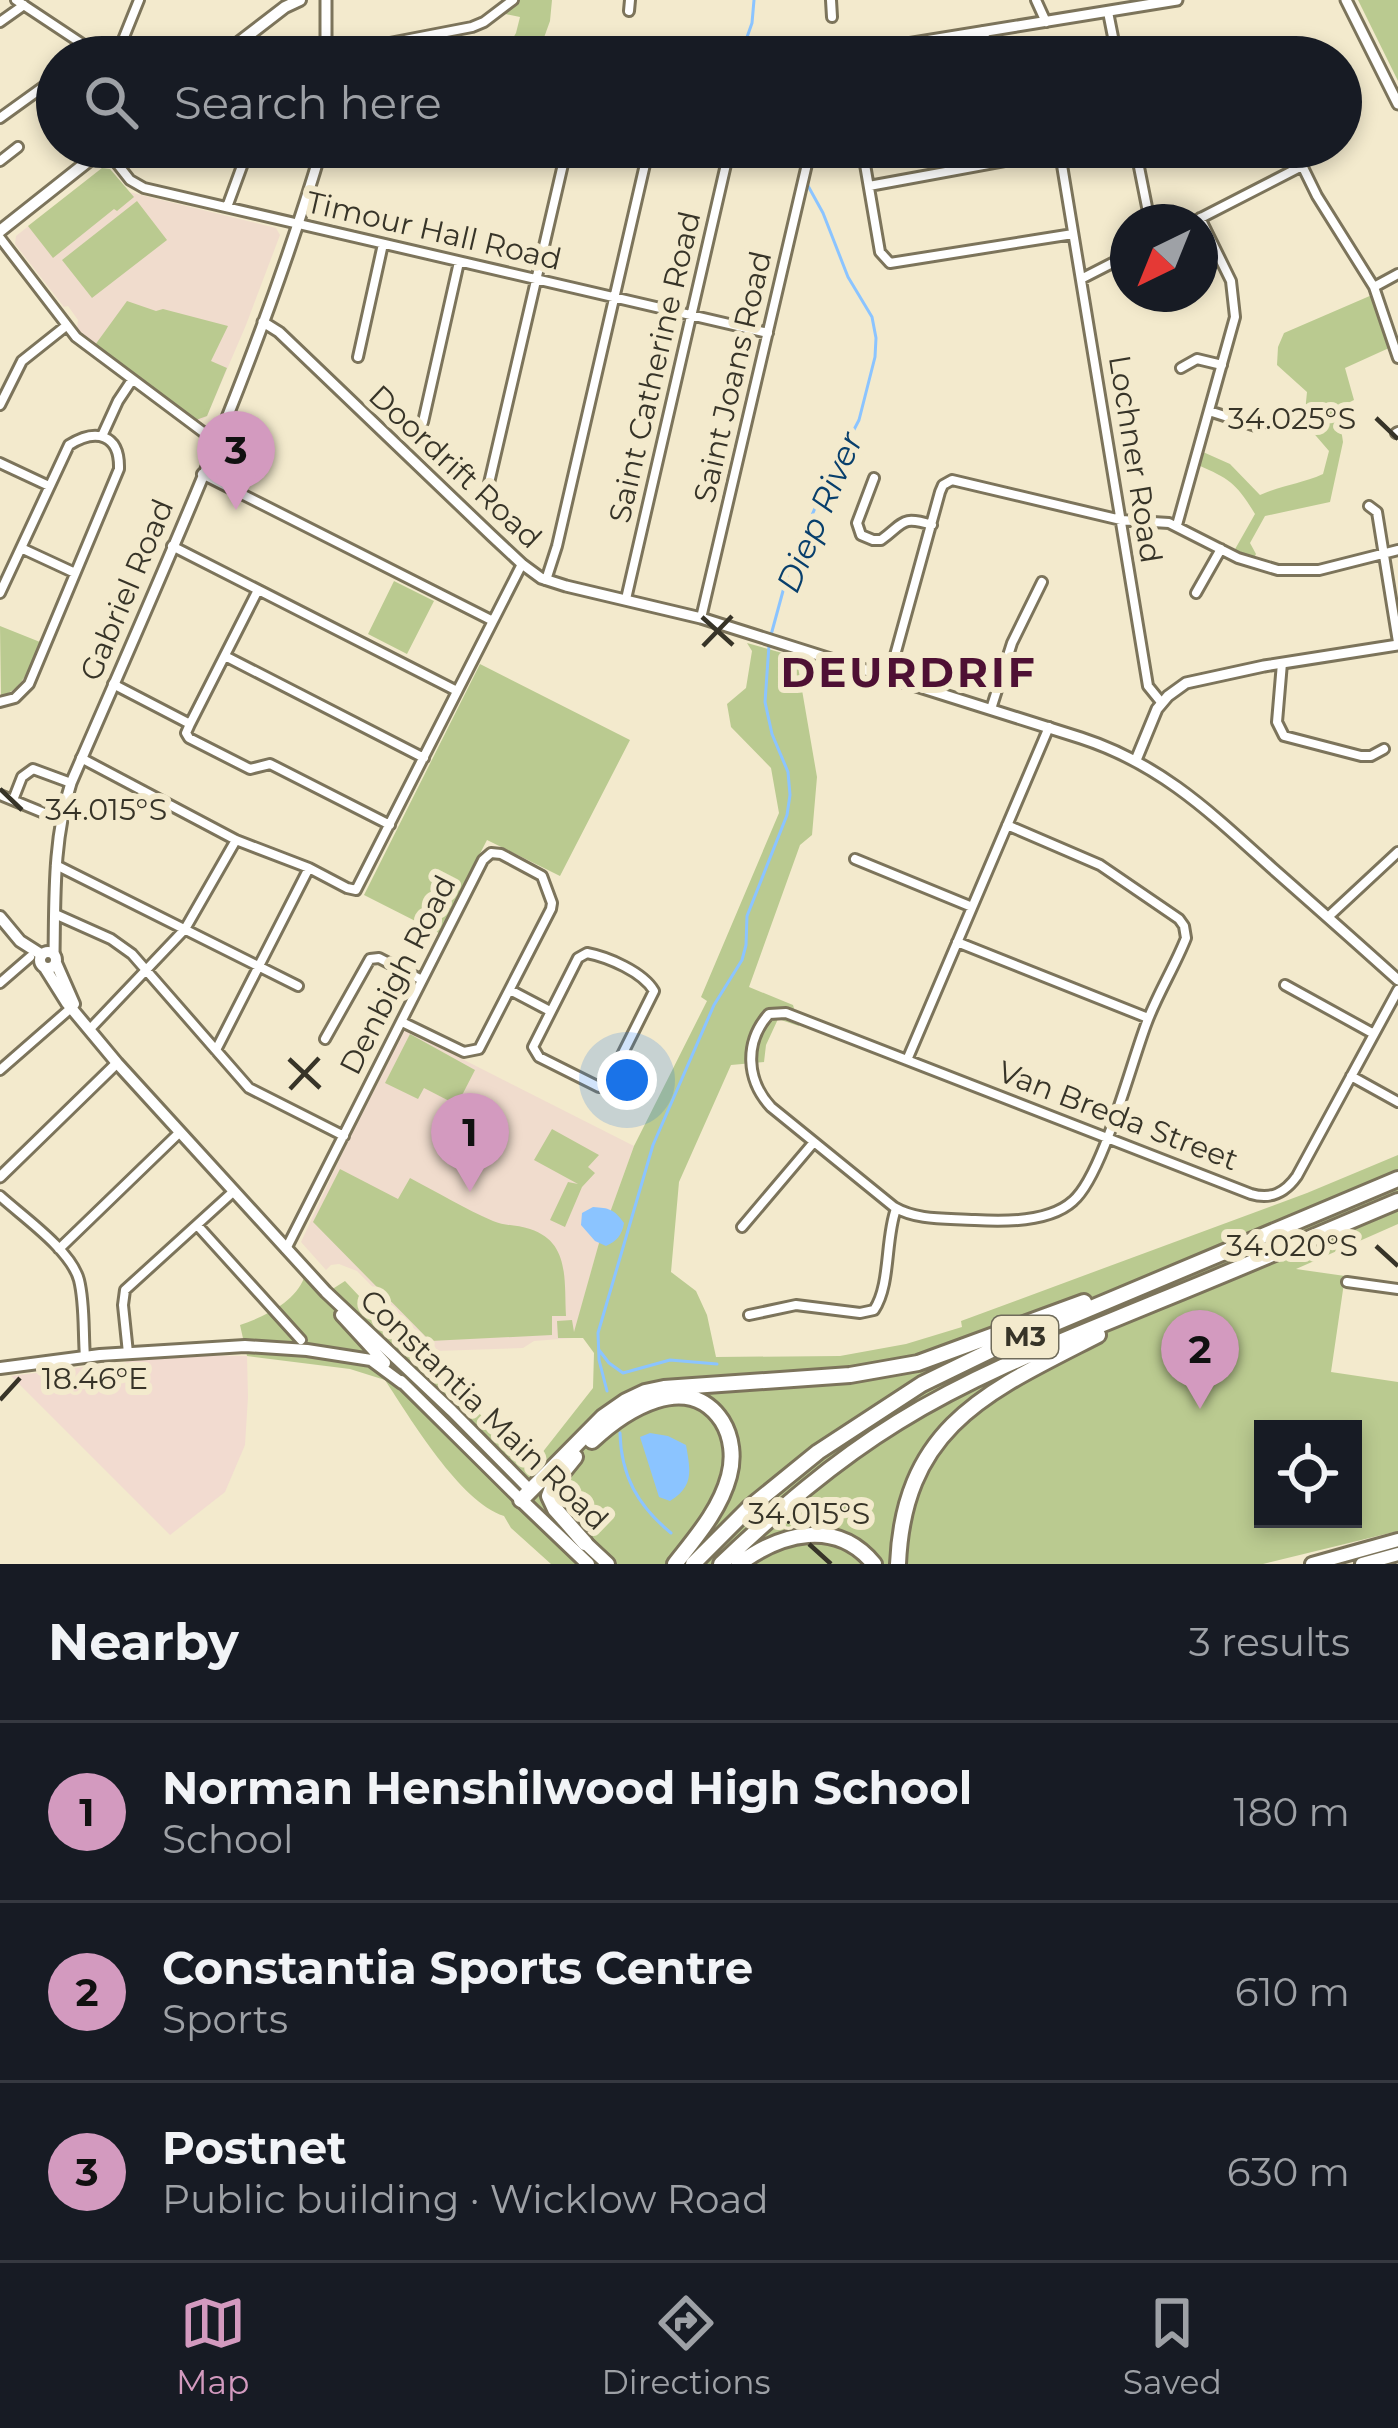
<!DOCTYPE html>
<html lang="en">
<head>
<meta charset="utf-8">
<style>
  body { margin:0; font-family:Montserrat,sans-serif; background:#20242c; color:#f1f3f6 }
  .controls { position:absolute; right:36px; bottom:36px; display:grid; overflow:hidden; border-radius:0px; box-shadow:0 6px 18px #0003 }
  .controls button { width:108px; height:108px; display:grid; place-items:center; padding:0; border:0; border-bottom:3px solid #363941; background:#171b24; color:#f1f3f6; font:60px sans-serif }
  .compass { position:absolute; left:1110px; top:204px; width:108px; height:108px; border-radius:50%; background:#171b24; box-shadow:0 6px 18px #0003; rotate:223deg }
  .you { position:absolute; left:627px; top:1080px; width:42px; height:42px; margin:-30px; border:9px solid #fff; border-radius:50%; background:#1a73e8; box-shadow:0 0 0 18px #1a73e833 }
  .badge { display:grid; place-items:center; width:78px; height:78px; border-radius:50%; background:#d39abf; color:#111; font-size:39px; font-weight:700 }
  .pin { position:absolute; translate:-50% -99px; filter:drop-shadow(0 3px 6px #0008) }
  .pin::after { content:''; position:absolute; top:63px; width:42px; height:36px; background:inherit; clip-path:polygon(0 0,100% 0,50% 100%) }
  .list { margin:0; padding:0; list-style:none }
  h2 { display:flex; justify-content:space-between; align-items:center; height:156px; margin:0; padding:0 48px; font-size:51px }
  h2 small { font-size:39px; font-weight:400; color:#9ea1a6 }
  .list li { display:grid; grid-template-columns:78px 1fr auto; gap:36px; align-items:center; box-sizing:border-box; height:180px; padding:0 48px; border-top:3px solid #363941 }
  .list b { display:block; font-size:45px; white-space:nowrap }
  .list p { margin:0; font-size:39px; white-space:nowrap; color:#9ea1a6 }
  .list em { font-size:39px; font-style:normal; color:#9ea1a6 }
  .icon { flex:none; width:66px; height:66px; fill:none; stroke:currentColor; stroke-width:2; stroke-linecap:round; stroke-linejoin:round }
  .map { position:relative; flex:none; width:1398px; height:1564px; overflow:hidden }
  .search { position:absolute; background:#171b24; box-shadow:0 6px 18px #0003; left:36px; right:36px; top:36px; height:132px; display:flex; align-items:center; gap:30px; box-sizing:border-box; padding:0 42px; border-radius:66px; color:#9ea1a6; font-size:45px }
  .sheet { height:696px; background:#171b24 }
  nav { display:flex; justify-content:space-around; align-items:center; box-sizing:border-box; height:168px; border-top:3px solid #363941; background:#171b24; font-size:33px; color:#9ea1a6 }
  nav a { display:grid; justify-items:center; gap:6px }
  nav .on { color:#d39abf }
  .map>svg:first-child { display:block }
  .education { fill:#f0dccd }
  .medical { fill:#f2dbd0 }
  .green { fill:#baca90; fill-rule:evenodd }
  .water { fill:#8bc4ff }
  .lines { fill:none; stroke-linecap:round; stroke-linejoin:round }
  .stream { stroke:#8bc4ff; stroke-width:3 }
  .minor-casing { stroke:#7c745b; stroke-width:14 }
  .tertiary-casing { stroke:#7c745b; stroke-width:15 }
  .secondary-casing { stroke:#7c745b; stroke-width:16 }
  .primary-casing { stroke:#7c745b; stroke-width:18 }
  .motorway-casing { stroke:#7c745b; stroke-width:20 }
  .minor { stroke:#fff; stroke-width:8 }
  .tertiary { stroke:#fff; stroke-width:9 }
  .secondary { stroke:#fff; stroke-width:10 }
  .primary { stroke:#fff; stroke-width:12 }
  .motorway { stroke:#fff; stroke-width:14 }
  .ticks { fill:none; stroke:#373428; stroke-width:4.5 }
  .labels { text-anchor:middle; stroke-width:12; stroke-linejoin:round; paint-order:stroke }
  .shield { fill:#f3eacd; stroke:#6f6b5a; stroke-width:3 }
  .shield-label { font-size:27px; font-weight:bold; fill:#373428 }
  .street-label { font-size:30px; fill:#373428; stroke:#f3eacd }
  .water-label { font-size:33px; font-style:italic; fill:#083f6c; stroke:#f3eacd }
  .district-label { font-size:42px; font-weight:bold; letter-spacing:3px; fill:#4e1034; stroke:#f3eacd }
  .ticks-label { font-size:30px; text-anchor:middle; fill:#373428; stroke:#f3eacd; stroke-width:12; stroke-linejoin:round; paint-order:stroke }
</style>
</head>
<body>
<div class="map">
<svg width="1398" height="1564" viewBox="0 0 1398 1564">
  <rect width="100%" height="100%" fill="#f3eacd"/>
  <!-- education -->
  <path class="education" d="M 102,168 L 110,169 L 129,192 L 276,228 L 280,235 L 246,325 L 207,416 L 202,420 L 196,420 L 83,336 L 77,328 L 78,320 L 68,306 L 64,307 L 15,244 L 16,236 Z
    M 405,1030 L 634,1146 L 599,1243 L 573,1338 L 534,1341 L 523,1348 L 436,1351 L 357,1271 L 339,1264 L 331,1265 L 326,1270 L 301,1242 L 349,1139 Z"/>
  <!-- medical -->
  <path class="medical" d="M 179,1355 L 247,1356 L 248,1397 L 245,1445 L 225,1492 L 170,1535 L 11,1376 Z"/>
  <!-- green -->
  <path class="green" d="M 518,0 L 552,0 L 550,21 L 537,57 L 502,57 L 516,33 L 520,17 L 501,13 Z
    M 1358,0 L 1398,0 L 1398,81 Z
    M 102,168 L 110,169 L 134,197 L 117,211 L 114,209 L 53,258 L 28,226 Z
    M 137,201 L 167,240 L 92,298 L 62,260 Z
    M 1372,295 L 1389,348 L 1345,368 L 1354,400 L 1338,408 L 1343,442 L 1330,502 L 1265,516 L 1250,543 L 1256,554 L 1253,560 L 1234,551 L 1255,514 C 1237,484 1230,479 1198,465 L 1203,452 L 1230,464 L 1260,495 C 1282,485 1301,484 1323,474 L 1329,451 L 1304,422 L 1307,392 L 1277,365 L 1278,347 L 1284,333 Z
    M 127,301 L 156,311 L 163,309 L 228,326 L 211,361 L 227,368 L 207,416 L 196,420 L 95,345 Z
    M 394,581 L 434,601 L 407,654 L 368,634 Z
    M 0,626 L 40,642 C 31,663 25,689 1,696 Z
    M 747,643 L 800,658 L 797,661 L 817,777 L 812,835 L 800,845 L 749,987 L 793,1005 L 799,1026 L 778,1019 L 766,1045 L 764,1062 L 731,1065 L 679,1182 L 671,1272 L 696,1291 L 707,1315 L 716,1357 L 840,1356 L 906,1344 L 962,1327 L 961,1321 L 1307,1193 L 1398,1155 L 1398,1224 L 1296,1269 L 1345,1276 L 1331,1372 L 1398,1382 L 1398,1531 L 1263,1564 L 551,1564 L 511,1528 L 504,1516 C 460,1502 410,1418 385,1380 L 350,1369 L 247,1356 L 240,1325 C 264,1317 295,1302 304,1278 L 320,1297 L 345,1281 L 421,1362 L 428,1367 L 442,1370 L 448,1383 L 528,1461 L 538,1458 L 593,1388 L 594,1353 L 583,1338 L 558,1338 L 557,1321 L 572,1320 L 574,1332 L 599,1243 L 634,1146 L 707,1001 L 701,997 L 779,813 L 771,768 L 731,727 L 727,704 L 746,688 L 752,651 ZM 1263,1429 L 1353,1429 L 1353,1519 L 1263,1519 Z
    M 480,664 L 630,740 L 560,876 L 487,840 L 439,933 L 364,895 Z
    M 410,1034 L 475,1070 L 457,1105 L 424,1088 L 418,1099 L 385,1083 Z
    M 552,1129 L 599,1155 L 588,1167 L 595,1173 L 582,1187 L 565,1227 L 550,1220 L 568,1182 L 578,1184 L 534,1160 Z
    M 340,1169 L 398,1199 L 410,1178 C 437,1192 465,1209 493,1221 C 505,1226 518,1225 530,1229 C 570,1242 564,1280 566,1316 L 552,1316 L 552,1335 L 430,1341 L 313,1222 Z"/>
  <!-- water -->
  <path class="water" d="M 593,1207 C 609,1208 614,1209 624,1223 C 622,1235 617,1241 606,1246 L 595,1241 L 581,1225 L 582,1213 Z
    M 650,1433 L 668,1436 L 686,1445 C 690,1469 695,1486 670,1501 L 659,1497 L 640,1437 Z"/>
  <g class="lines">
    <!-- stream -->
    <path class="stream" d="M 740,57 L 752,23 L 754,0
      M 771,635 L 789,569 L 824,487 L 859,420 L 875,357 L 876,338 L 872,317 L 848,277 L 823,213 L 807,184
      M 599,1350 L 609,1363 L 623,1373 L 670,1360 L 717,1364
      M 607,1391 L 599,1360 L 598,1333 L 653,1145 L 714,1005 L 742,960 L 746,945 L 747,916 L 787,815 L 790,795 L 788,772 L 772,734 L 765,702 L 769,645
      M 620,1433 C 621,1476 638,1506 671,1533"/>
    <defs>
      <path id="minor" d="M 16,0 L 102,57
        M 831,0 L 832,17
        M 1036,0 L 1046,22
        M 629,11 L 630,0
        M 1108,12 L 1117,57
        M 0,22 L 24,5
        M 984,31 L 988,57
        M 326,51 L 379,45 L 472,27 L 484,22 L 513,0
        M 116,57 L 139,0
        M 1139,57 L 1230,44 L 1239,46 L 1248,57
        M 0,118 L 57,77
        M 104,147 L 130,180 L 144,188 L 768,333
        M 862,147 L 880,252 L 890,263 L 1073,234
        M 1059,147 L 1148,686 L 1161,702
        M 1135,147 L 1150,222
        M 1293,147 L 1317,196 L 1374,287 L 1398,358
        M 0,161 L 18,147
        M 869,186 L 1060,151
        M 227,207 L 249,147
        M 1193,222 L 1302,166
        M 0,238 L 76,337 L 215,441
        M 1081,279 L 1128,255
        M 1374,287 L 1398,274
        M 358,357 L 383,244
        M 1181,368 L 1197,359 L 1222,365
        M 0,405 L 22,361 L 66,326
        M 1209,411 L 1259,427
        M 423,422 L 459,262
        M 1396,433 L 1398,432
        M 102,436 L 118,401 L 132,380
        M 0,463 L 49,486
        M 202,474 L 493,621
        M 874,478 L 857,523 L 861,535 L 873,540 L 881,540 C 904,524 900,515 932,525
        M 489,483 L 567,147
        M 1369,506 L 1377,512 L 1398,642
        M 1177,525 L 1235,317 L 1231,281 L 1200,218
        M 172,546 L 457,691
        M 21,548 L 75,573
        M 546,580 L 557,546 L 649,147
        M 0,593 L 69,445 C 96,428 120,434 119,469 L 29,684 L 15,698 L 0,702
        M 1196,593 L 1221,549
        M 626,599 L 730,147
        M 701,618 L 811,147
        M 225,656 L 424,758
        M 1282,663 L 1277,722 L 1284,736 L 1361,756 L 1371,756 L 1384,749
        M 889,677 L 940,492 L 943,485 L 952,480 L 1121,520 L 1169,523 L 1238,558 L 1278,570 L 1319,570 L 1398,550
        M 113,684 L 190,724 L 186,733 L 189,738 L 250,769 L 270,764 L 390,825
        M 991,709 L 1012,643 L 1042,582
        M 190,724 L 258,590
        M 81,758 L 236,840 L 309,868 L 347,888 L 356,890 L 522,564
        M 0,795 L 61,820
        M 13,800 L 22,777 L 33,769 L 71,783
        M 1007,825 L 1100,865 L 1179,919 L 1184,926 L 1186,938 C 1175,966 1158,993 1147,1022 C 1131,1063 1103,1175 1073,1201 C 1050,1222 1005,1222 975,1220 C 947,1218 918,1221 894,1207 L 771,1107 C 746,1080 744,1042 769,1014 L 786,1013 L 1251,1194 C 1271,1200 1285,1193 1297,1176 L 1398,990
        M 855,859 L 972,907
        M 56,865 L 298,986
        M 55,914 L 111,939 L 132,954 L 249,1088 L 344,1136
        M 1328,917 L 1398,852
        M 957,942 L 1148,1018
        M 587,953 C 608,957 643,972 654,991 L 609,1081 L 599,1087 L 539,1057 L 533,1047 L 578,958 Z
        M 0,983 L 30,957
        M 1285,985 L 1374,1034
        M 510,990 L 550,1011
        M 89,1030 L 185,929 L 236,840
        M 325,1039 L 370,959 L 379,958 L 422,980
        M 216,1050 L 309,868
        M 907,1060 L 1049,727
        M 0,1070 L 71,1008
        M 1351,1076 L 1398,1102
        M 0,1196 C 23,1217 71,1250 79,1280 C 85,1304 83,1332 85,1357
        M 197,1225 L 301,1340
        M 742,1227 L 814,1142
        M 59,1249 L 180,1132
        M 286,1249 L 483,860 L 491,853 L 501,854 L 542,876 L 552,903 L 551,909 L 479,1049 L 464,1052 L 402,1022
        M 1347,1282 L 1398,1289
        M 749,1315 L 796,1305 L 860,1313 L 874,1310 C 891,1285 885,1239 896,1209
        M 128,1353 L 123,1305 L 125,1290 L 234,1191"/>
      <path id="tertiary" d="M 326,0 L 326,57
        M 1346,0 L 1398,104
        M 827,57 L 1177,0
        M 263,322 L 279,332 L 492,536 L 522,564 L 541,578 L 566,586 L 701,618 L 1081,738 C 1161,764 1211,813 1272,868 C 1314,905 1356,942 1398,980
        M 1136,760 L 1157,709 L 1168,696 L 1186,683 L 1264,666 L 1398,645
        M 54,955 C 55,897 53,839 71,783 C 161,575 258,365 322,147
        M 0,1177 L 117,1063"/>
      <path id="secondary" d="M 220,57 L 285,7 L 300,0
        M 0,231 L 106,147
        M 0,917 L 20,941 L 42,955
        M40 960a8 8 0 1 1 16 0a8 8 0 1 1-16 0Z
        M 56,963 L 74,1004
        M 45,968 L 67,1003 L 117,1063 L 326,1292 L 452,1411 L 530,1490
        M 341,1315 L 385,1363
        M 0,1368 L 100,1355 L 245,1346 L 307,1350 L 371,1360 L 402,1383
        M 401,1381 L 521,1500"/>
      <path id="primary" d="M 521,1500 L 588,1564
        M 578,1536 L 608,1564
        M 1312,1564 L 1398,1540
        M 1362,1564 L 1398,1554"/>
      <path id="motorway" d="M 592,1441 C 624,1411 688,1369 722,1421 C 732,1437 734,1458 729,1476 C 720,1510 696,1537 675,1564
        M 575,1457 L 554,1483 L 549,1496 L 555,1509 L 585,1543
        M 521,1500 L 603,1417 L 626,1401 L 645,1392 L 664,1388 L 850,1375 L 918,1363 L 1084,1302
        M 693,1564 L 749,1508 L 818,1452 L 922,1384 L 996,1348 L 1398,1179
        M 721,1564 C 777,1511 833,1462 898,1422 C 979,1372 1067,1339 1154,1303 C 1236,1270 1317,1235 1398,1201
        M 739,1564 C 781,1533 836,1518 874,1564
        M 898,1564 C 904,1425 989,1391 1098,1335"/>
    </defs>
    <!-- minor casing -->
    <use href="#minor" class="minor-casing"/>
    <!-- tertiary casing -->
    <use href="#tertiary" class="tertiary-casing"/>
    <!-- secondary casing -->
    <use href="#secondary" class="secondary-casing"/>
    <!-- primary casing -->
    <use href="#primary" class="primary-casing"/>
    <!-- motorway casing -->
    <use href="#motorway" class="motorway-casing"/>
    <!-- minor -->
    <use href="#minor" class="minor"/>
    <!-- tertiary -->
    <use href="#tertiary" class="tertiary"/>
    <!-- secondary -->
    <use href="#secondary" class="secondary"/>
    <!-- primary -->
    <use href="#primary" class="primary"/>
    <!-- motorway -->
    <use href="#motorway" class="motorway"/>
  </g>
  <!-- ticks -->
  <path class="ticks" d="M 1376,418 L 1398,439M 702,617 L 733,645M 703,646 L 732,616M 0,789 L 22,810M 289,1059 L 320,1088M 290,1089 L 319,1058M 1376,1246 L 1398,1266M 0,1400 L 20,1378M 809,1544 L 831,1564"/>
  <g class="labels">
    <!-- shield labels -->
    <rect class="shield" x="992" y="1316" width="66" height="42" rx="9"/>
    <g class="shield-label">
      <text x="1025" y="1346">M3</text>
    </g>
    <!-- street labels -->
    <g class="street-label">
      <text transform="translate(434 231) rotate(13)" y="10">Timour Hall Road</text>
      <text transform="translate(655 367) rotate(-77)" y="10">Saint Catherine Road</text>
      <text transform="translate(733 377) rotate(-77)" y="10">Saint Joans Road</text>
      <text transform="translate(1135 459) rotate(81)" y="10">Lochner Road</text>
      <text transform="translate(455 467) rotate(43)" y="10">Doordrift Road</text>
      <text transform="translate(127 590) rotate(-67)" y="10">Gabriel Road</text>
      <text transform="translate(398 975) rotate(-63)" y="10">Denbigh Road</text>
      <text transform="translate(1118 1116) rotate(21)" y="10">Van Breda Street</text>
      <text transform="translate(484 1410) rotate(44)" y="10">Constantia Main Road</text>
    </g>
    <!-- water labels -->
    <g class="water-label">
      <text transform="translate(819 512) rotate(-67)" y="12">Diep River</text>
    </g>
    <!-- district labels -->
    <g class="district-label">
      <text x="909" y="687">DEURDRIF</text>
    </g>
  </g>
  <g class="ticks-label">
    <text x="1292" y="429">34.025°S</text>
    <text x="106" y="820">34.015°S</text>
    <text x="1292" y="1256">34.020°S</text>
    <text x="95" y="1389">18.46°E</text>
    <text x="809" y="1524">34.015°S</text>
  </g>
</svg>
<div class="controls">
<button><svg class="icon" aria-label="locate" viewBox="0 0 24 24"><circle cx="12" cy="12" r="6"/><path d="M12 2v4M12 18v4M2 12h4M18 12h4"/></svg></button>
</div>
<svg class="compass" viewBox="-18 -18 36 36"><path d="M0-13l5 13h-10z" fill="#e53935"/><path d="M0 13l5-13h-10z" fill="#9ea1a6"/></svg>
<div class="you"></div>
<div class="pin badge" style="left:470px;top:1192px">1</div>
<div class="pin badge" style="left:1200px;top:1409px">2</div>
<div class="pin badge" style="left:236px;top:510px">3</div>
<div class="search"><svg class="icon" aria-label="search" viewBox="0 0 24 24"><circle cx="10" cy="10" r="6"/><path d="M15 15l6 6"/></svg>Search here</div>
</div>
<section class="sheet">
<h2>Nearby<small>3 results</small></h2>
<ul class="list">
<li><span class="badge">1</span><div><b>Norman Henshilwood High School</b><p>School</p></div><em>180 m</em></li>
<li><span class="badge">2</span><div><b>Constantia Sports Centre</b><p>Sports</p></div><em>610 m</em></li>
<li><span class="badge">3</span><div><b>Postnet</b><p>Public building · Wicklow Road</p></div><em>630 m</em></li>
</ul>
</section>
<nav>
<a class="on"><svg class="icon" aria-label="map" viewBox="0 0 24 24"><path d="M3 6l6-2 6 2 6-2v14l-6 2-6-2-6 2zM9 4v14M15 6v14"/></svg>Map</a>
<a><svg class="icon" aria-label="directions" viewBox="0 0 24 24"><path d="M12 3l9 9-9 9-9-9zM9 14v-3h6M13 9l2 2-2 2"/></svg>Directions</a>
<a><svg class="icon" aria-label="saved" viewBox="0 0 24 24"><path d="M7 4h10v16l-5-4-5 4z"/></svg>Saved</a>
</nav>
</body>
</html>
